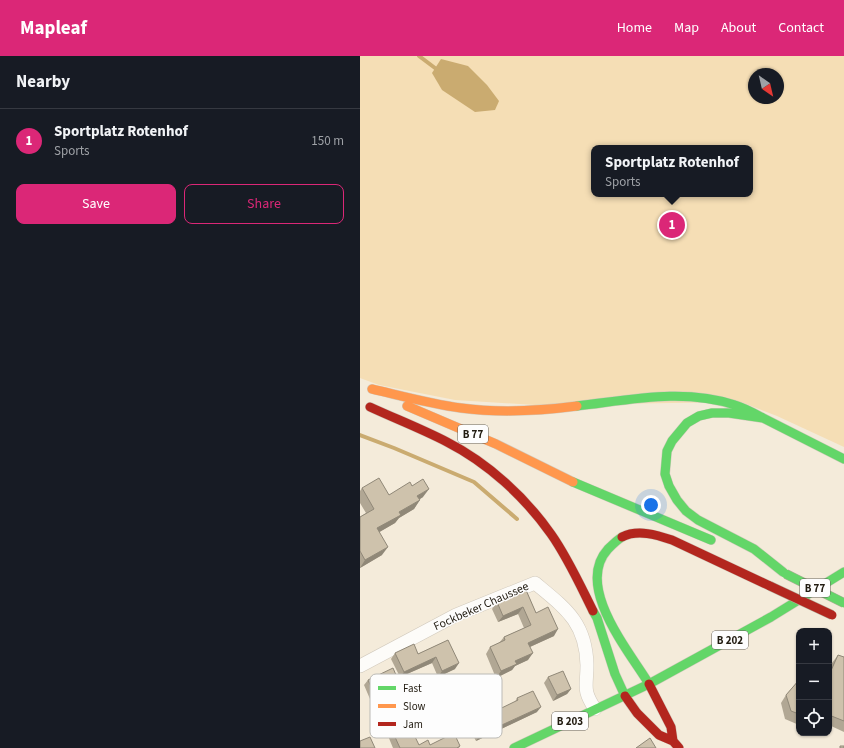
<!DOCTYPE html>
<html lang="en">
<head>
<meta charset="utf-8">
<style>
  body { margin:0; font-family:"Source Sans 3",sans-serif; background:#242831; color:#f1f3f6 }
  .controls { position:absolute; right:12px; bottom:12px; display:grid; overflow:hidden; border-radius:8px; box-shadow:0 1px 3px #0004 }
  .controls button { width:36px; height:36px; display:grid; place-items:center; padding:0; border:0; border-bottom:1px solid #363941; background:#171b24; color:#f1f3f6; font:20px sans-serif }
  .compass { position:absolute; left:388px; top:12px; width:36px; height:36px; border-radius:50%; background:#171b24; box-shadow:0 1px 3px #0004; rotate:146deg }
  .you { position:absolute; left:291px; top:449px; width:14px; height:14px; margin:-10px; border:3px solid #fff; border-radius:50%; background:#1a73e8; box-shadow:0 0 0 6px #1a73e833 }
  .badge { display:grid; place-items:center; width:26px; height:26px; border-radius:50%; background:#db2777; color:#fff; font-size:13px; font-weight:700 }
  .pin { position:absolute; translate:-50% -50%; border:2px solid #fff; box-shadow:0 1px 4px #0006 }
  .popup { position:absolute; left:231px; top:89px; width:162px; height:52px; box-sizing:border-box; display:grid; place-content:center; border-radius:8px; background:#171b24; filter:drop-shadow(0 1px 3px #0005); font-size:13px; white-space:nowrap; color:#9ea1a6 }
  .popup b { font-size:15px; color:#f1f3f6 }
  .popup::after { content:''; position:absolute; left:50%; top:100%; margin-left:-8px; border:8px solid transparent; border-top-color:#171b24 }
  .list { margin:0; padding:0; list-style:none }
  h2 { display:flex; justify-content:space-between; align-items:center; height:52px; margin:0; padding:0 16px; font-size:17px }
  h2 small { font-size:13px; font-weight:400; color:#9ea1a6 }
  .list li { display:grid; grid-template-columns:26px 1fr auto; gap:12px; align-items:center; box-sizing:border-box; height:64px; padding:0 16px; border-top:1px solid #363941 }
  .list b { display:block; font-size:15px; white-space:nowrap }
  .list p { margin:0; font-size:13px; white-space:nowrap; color:#9ea1a6 }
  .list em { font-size:13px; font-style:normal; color:#9ea1a6 }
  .actions { display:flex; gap:8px; padding:12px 16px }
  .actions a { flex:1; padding:9px 0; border:1px solid #db2777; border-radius:8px; text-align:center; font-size:14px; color:#db2777 }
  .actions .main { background:#db2777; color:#fff }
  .icon { flex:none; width:22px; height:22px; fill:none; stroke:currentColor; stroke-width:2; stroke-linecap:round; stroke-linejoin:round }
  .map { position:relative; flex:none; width:484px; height:692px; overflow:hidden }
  header { display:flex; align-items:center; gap:24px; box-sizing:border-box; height:56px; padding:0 20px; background:#db2777; color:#fff }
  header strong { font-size:19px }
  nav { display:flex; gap:22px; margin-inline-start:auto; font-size:14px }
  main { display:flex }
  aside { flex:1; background:#171b24 }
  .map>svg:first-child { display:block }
  .green { fill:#f5deb5; fill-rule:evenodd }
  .water { fill:#caab70 }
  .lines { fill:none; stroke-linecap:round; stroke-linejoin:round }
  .stream { stroke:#caab70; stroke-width:4 }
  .street-casing { stroke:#d1c9bc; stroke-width:14 }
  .fast-casing { stroke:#d1c9bc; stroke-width:10 }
  .slow-casing { stroke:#d1c9bc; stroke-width:10 }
  .jam-casing { stroke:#d1c9bc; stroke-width:10 }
  .street { stroke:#fdfcf9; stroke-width:13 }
  .fast { stroke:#63d668; stroke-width:9 }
  .slow { stroke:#ff974d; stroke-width:9 }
  .jam { stroke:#b3261e; stroke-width:9 }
  .fast-bridge-casing { stroke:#b4ab9b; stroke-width:10; stroke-linecap:butt }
  .jam-bridge-casing { stroke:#b4ab9b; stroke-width:10; stroke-linecap:butt }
  .fast-bridge { stroke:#63d668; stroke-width:9 }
  .jam-bridge { stroke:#b3261e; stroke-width:9 }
  .wall { fill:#b1a794 }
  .shaded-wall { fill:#908878 }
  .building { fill:#cec2ac; stroke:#908878 }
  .labels { text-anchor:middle; stroke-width:3; stroke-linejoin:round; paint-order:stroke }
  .shield { fill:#fdfdfd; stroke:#646058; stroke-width:1 }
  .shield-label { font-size:11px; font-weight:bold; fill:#221c11 }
  .street-label { font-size:12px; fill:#221c11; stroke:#fdfdfd }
  .key { fill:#fdfdfd; stroke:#bbbab6; stroke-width:1 }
  .key-label { font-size:11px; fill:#221c11 }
</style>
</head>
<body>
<header>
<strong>Mapleaf</strong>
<nav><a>Home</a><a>Map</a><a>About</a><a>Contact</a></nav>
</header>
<main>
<aside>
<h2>Nearby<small></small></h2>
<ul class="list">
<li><span class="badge">1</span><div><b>Sportplatz Rotenhof</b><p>Sports</p></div><em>150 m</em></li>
</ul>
<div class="actions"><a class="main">Save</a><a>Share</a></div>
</aside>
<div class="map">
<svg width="484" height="692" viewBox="0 0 484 692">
  <rect width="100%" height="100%" fill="#f4ebda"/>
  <!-- green -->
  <path class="green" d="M 0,0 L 484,0 L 484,391 L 417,360 L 381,346 L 175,349 L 95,344 L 19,329 L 0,322 ZM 394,18 L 418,18 L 418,42 L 394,42 ZM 234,92 L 390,92 L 390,138 L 234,138 Z"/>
  <!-- water -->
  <path class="water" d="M 81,3 L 108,10 L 127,29 L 139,45 L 135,54 L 115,56 L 82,34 L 72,17 Z"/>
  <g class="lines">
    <!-- stream -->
    <path class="stream" d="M 59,0 L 75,12
      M 0,379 L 34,392 L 114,426 L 157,463"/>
    <defs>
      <path id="street" d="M 0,610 L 96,559 L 175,527 C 205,552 226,566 227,609 C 227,631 222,633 235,653"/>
      <path id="fast" d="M 217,350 C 270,344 323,332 375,349 C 385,352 394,357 403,362
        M 213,426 L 351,484
        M 262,481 C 257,484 253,488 248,493 C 214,530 269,595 289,628
        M 423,516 L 394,493 L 338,464 L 326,455 L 317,444 L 309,430 L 305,418 L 307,395 L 312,385 L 327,367 L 339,360 L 352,357 L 369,357 L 403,362 L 484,403
        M 233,555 L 237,562 L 255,618 L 265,640
        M 154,692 L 289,628 L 411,561 L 484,516"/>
      <path id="slow" d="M 12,333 C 42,340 71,348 101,352 C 139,357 179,355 217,350
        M 47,350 L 136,388 L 213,426"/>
      <path id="jam" d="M 10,351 C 36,363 62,373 87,386 C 128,407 165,441 191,478 C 208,502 220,529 233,555
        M 262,481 C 278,473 297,479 312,484 L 410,530
        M 289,628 L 311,671 L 313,685
        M 265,640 L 277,657 L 299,679 L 313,685 L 319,692"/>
    </defs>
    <!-- street casing -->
    <use href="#street" class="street-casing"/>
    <!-- fast casing -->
    <use href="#fast" class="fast-casing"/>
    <!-- slow casing -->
    <use href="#slow" class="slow-casing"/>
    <!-- jam casing -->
    <use href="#jam" class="jam-casing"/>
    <!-- street -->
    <use href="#street" class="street"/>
    <!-- fast -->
    <use href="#fast" class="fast"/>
    <!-- slow -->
    <use href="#slow" class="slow"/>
    <!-- jam -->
    <use href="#jam" class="jam"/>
    <defs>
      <path id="fast-bridge" d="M 426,518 L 484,547"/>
      <path id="jam-bridge" d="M 410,530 L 472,559"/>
    </defs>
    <!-- fast-bridge casing -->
    <use href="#fast-bridge" class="fast-bridge-casing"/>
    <!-- jam-bridge casing -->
    <use href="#jam-bridge" class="jam-bridge-casing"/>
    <!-- fast-bridge -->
    <use href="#fast-bridge" class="fast-bridge"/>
    <!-- jam-bridge -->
    <use href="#jam-bridge" class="jam-bridge"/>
  </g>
  <!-- wall -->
  <path class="wall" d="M 52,430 L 63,441 L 60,443 L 54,453 L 39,462 L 35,467 L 19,476 L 22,499 L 0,512 L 0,461 L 6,457 L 0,447 L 0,435 L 2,432 L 29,439 Z
    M 166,534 L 176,557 L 194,580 L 170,591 L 168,604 L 155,610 L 152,614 L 136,622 L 126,598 L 130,591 L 139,587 L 144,581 L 164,572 L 158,558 L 138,566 L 132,553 L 137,546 Z
    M 88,584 L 95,613 L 78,621 L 72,607 L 40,621 L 31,603 L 35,597 L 58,598 Z
    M 478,599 L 484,601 L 484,676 L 469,669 L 469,615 L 472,607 Z
    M 188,621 L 211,633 L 207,638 L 193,645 L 184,627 Z
    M 8,624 L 38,638 L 13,650 L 4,629 Z
    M 439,624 L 439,669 L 425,663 L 421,647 L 426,639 Z
    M 157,642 L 177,656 L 116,685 L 109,672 L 113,666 L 155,646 Z
    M 30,670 L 59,689 L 70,689 L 100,690 L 99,692 L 33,692 L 26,675 Z"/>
  <!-- shaded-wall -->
  <path class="shaded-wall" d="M 69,433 L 63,441 L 52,448 L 57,440 Z
    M 60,444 L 54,453 L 39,462 L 35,467 L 11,481 L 17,472 L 39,456 Z
    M 28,491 L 22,499 L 0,512 L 5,504 Z
    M 163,551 L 158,558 L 138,566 L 143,560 Z
    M 198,573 L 194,580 L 163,594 L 168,587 Z
    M 173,597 L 168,604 L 155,610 L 152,614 L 136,622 L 141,615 L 155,605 Z
    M 76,601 L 72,607 L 40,621 L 44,616 Z
    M 99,607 L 95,613 L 78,621 L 82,615 Z
    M 42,633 L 38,638 L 13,650 L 17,644 Z
    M 211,633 L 207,638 L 193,645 L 197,639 Z
    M 181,651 L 177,656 L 116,685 L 120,679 Z"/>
  <!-- building -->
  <path class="building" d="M 19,422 L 29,439 L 50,426 L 52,430 L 63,423 L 69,433 L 57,440 L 60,444 L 39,456 L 41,459 L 17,472 L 28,491 L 5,504 L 0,495 L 0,461 L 14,453 L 2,432 Z
    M 166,534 L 176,557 L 188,551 L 198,573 L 168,587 L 173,597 L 155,605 L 157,608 L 141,615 L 130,591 L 145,584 L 144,581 L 171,569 L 163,551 L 143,560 L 137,546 Z
    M 88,584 L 99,607 L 82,615 L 76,601 L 44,616 L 35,597 L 54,588 L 58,598 Z
    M 478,599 L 484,601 L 484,665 L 469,659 L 469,619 Z
    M 33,612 L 42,633 L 17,644 L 8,624 Z
    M 203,615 L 211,633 L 197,639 L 188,621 Z
    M 439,624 L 439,658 L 431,655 L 426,639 Z
    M 173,635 L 181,651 L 120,679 L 113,666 L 158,644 L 157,642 Z
    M 46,662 L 59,689 L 68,684 L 70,689 L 94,677 L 100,690 L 97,692 L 40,692 L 30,670 Z
    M 10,681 L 15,692 L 0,692 L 0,685 Z
    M 290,682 L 296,692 L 276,692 Z
    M 480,690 L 484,690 L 484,692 L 480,692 Z"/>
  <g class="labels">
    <!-- shield labels -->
    <g class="shield">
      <rect x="98" y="369" width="30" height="18" rx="3"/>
      <rect x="440" y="523" width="30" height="18" rx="3"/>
      <rect x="352" y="575" width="36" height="18" rx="3"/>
      <rect x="192" y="656" width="36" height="18" rx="3"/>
    </g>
    <g class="shield-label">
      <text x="113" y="382">B 77</text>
      <text x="455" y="536">B 77</text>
      <text x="370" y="588">B 202</text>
      <text x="210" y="669">B 203</text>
    </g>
    <!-- street labels -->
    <g class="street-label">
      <text transform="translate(121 550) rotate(-24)" y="4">Fockbeker Chaussee</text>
    </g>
  </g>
  <!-- legend -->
  <rect x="10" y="618" width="132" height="64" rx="6" class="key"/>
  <rect x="18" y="630" width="18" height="4" fill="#63d668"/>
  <rect x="18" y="648" width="18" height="4" fill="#ff974d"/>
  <rect x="18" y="666" width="18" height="4" fill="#b3261e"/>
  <g class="key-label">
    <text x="43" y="636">Fast</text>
    <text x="43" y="654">Slow</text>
    <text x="43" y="672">Jam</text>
  </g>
</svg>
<div class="controls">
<button>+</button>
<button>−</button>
<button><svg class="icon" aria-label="locate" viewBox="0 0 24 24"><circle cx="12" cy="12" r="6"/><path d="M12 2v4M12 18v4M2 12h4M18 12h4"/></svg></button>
</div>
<svg class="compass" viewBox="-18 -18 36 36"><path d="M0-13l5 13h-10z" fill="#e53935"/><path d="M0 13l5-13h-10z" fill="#9ea1a6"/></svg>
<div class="you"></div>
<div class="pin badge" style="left:312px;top:169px">1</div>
<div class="popup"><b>Sportplatz Rotenhof</b>Sports</div>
</div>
</main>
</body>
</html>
